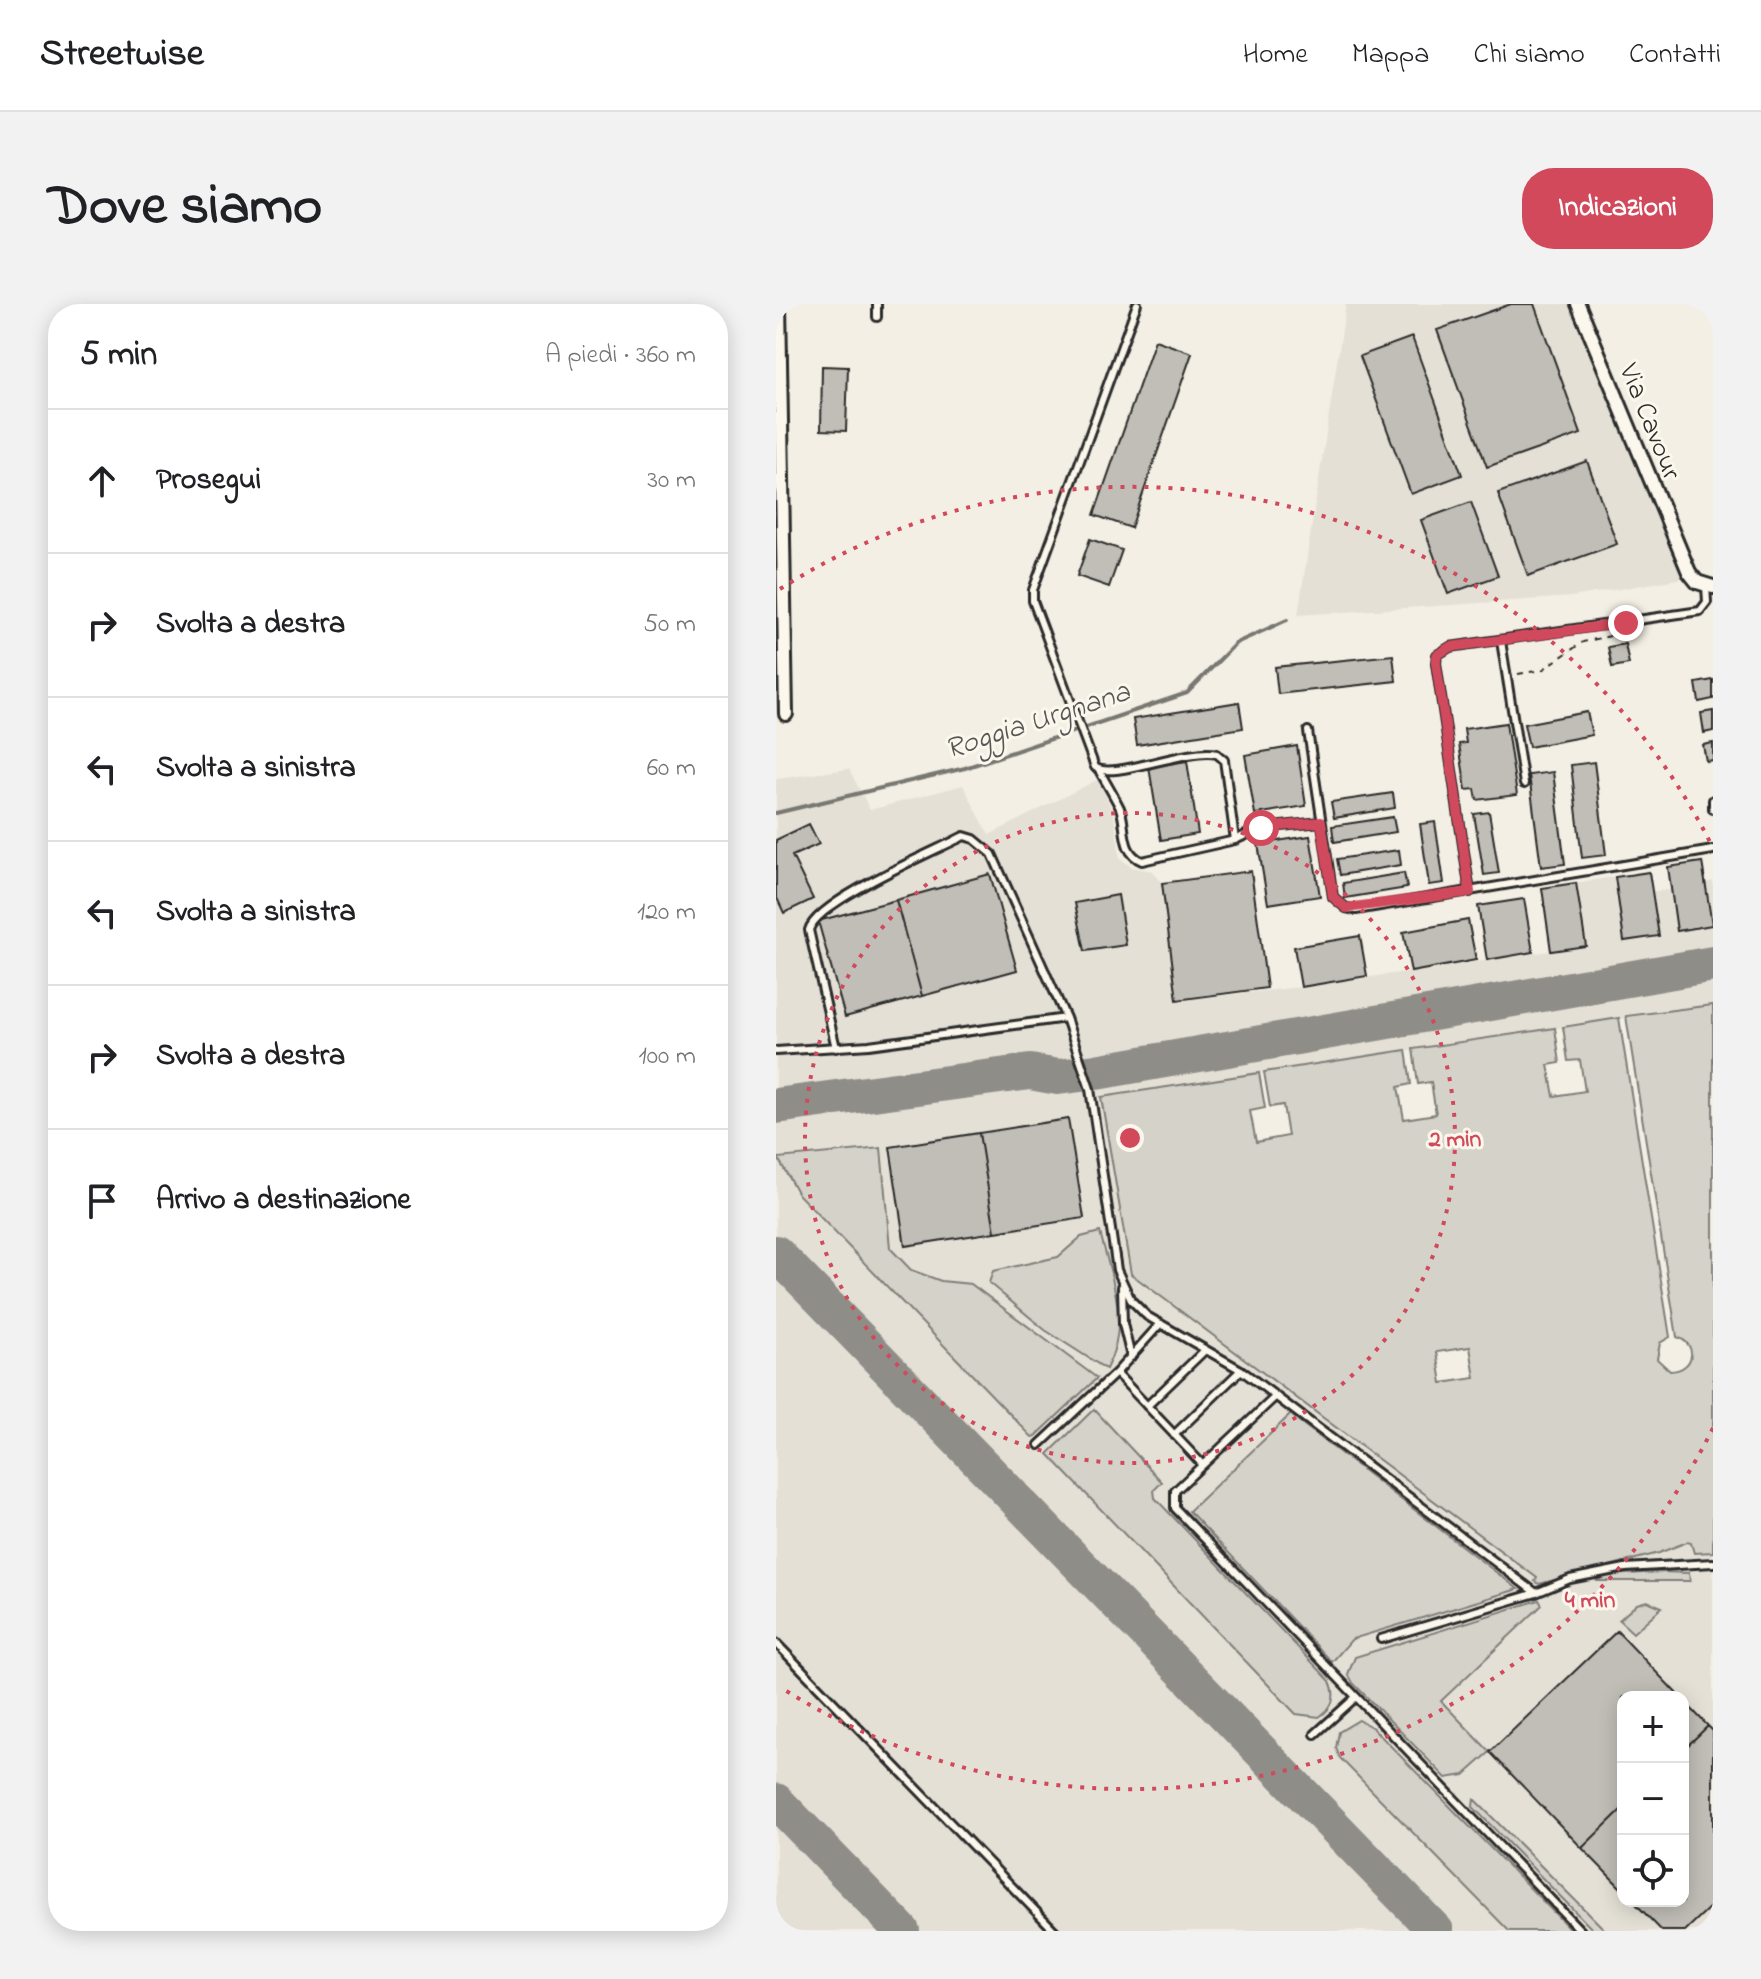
<!DOCTYPE html>
<html lang="it">
<head>
<meta charset="utf-8">
<style>
  body { margin:0; font-family:"Indie Flower",sans-serif; background:#f2f2f2; color:#202124 }
  .controls { position:absolute; right:24px; bottom:24px; display:grid; overflow:hidden; border-radius:16px; box-shadow:0 4px 20px #0003 }
  .controls button { width:72px; height:72px; display:grid; place-items:center; padding:0; border:0; border-bottom:2px solid #e0e0e0; background:#fff; color:#202124; font:40px sans-serif }
  .stop { position:absolute; width:24px; height:24px; margin:-18px; border:6px solid #d1495b; border-radius:50%; background:#fff }
  .stop.end { background:#d1495b; border-color:#fff; box-shadow:0 2px 8px #0008 }
  .list { margin:0; padding:0; list-style:none }
  h2 { display:flex; justify-content:space-between; align-items:center; height:104px; margin:0; padding:0 32px; font-size:34px }
  h2 small { font-size:26px; font-weight:400; color:#757577 }
  .list li { display:grid; grid-template-columns:52px 1fr auto; gap:24px; align-items:center; box-sizing:border-box; height:144px; padding:0 32px; border-top:2px solid #e0e0e0 }
  .list b { display:block; font-size:30px; white-space:nowrap }
  .list em { font-size:26px; font-style:normal; color:#757577 }
  .icon { flex:none; width:44px; height:44px; fill:none; stroke:currentColor; stroke-width:2; stroke-linecap:round; stroke-linejoin:round }
  .map { position:relative; flex:none; width:937px; height:1627px; overflow:hidden; border-radius:32px }
  header { display:flex; align-items:center; gap:48px; box-sizing:border-box; height:112px; padding:0 40px; background:#fff; border-bottom:2px solid #e0e0e0 }
  header strong { font-size:38px }
  nav { display:flex; gap:44px; margin-inline-start:auto; font-size:28px }
  .intro { display:flex; align-items:center; justify-content:space-between; box-sizing:border-box; height:192px; padding:0 48px }
  h1 { margin:0; font-size:56px }
  .button { padding:20px 36px; border-radius:32px; background:#d1495b; color:#fff; font-size:28px; font-weight:700 }
  main { display:flex; gap:48px; padding:0 48px }
  aside { flex:1; background:#fff; border-radius:32px; box-shadow:0 4px 20px #0003 }
  .map>svg:first-child { display:block }
  .built { fill:#e4e0d6; fill-rule:evenodd }
  .green { fill:#d5d2c9; stroke:#807e7a; stroke-width:2; fill-rule:evenodd }
  .lines { fill:none; stroke-linecap:round; stroke-linejoin:round }
  .stream { stroke:#787772; stroke-width:4 }
  .taxiway { stroke:#8f8d88; stroke-width:36 }
  .building { fill:#c0beb6; stroke:#2b2b2b; stroke-width:2 }
  .service-casing { stroke:#2b2b2b; stroke-width:12 }
  .minor-casing { stroke:#2b2b2b; stroke-width:18 }
  .path { stroke:#2b2b2b; stroke-width:2; stroke-dasharray:6 6; stroke-linecap:butt }
  .service { stroke:#fbf7ec; stroke-width:6 }
  .minor { stroke:#fbf7ec; stroke-width:12 }
  .route { stroke:#d1495b; stroke-width:10 }
  .ring { fill:none; stroke:#d1495b; stroke-width:4; stroke-dasharray:4 8 }
  .labels { text-anchor:middle; stroke-width:6; stroke-linejoin:round; paint-order:stroke }
  .street-label { font-size:28px; fill:#2b2b2b; stroke:#fbf7ec }
  .water-label { font-size:30px; font-style:italic; fill:#585755; stroke:#fbf7ec }
  .centre { fill:#d1495b; stroke:#fbf7ec; stroke-width:4 }
  .ring-label { font-size:24px; text-anchor:middle; font-weight:bold; fill:#d1495b; stroke:#fbf7ec; stroke-width:6; stroke-linejoin:round; paint-order:stroke }
</style>
</head>
<body>
<header>
<strong>Streetwise</strong>
<nav><a>Home</a><a>Mappa</a><a>Chi siamo</a><a>Contatti</a></nav>
</header>
<div class="intro"><h1>Dove siamo</h1><a class="button">Indicazioni</a></div>
<main>
<aside>
<h2>5 min<small>A piedi · 360 m</small></h2>
<ul class="list">
<li><svg class="icon" aria-label="ahead" viewBox="0 0 24 24"><path d="M12 20V5M6 11l6-6 6 6"/></svg><div><b>Prosegui</b></div><em>30 m</em></li>
<li><svg class="icon" aria-label="right" viewBox="0 0 24 24"><path d="M7 20v-9h11M14 6l5 5-5 5"/></svg><div><b>Svolta a destra</b></div><em>50 m</em></li>
<li><svg class="icon" aria-label="left" viewBox="0 0 24 24"><path d="M17 20v-9H6M10 6l-5 5 5 5"/></svg><div><b>Svolta a sinistra</b></div><em>60 m</em></li>
<li><svg class="icon" aria-label="left" viewBox="0 0 24 24"><path d="M17 20v-9H6M10 6l-5 5 5 5"/></svg><div><b>Svolta a sinistra</b></div><em>120 m</em></li>
<li><svg class="icon" aria-label="right" viewBox="0 0 24 24"><path d="M7 20v-9h11M14 6l5 5-5 5"/></svg><div><b>Svolta a destra</b></div><em>100 m</em></li>
<li><svg class="icon" aria-label="arrive" viewBox="0 0 24 24"><path d="M6 21V4h12l-3 4 3 4H6"/></svg><div><b>Arrivo a destinazione</b></div></li>
</ul>
</aside>
<div class="map">
<svg width="937" height="1627" viewBox="0 0 937 1627">
  <rect width="100%" height="100%" fill="#f3efe4"/>
  <filter id="ink" filterUnits="userSpaceOnUse"><feTurbulence type="fractalNoise" baseFrequency=".0125" numOctaves="2"/><feDisplacementMap in="SourceGraphic" scale="16" xChannelSelector="R" yChannelSelector="G"/><feConvolveMatrix kernelMatrix="1 2 1 2 8 2 1 2 1" color-interpolation-filters="sRGB"/></filter>
  <g filter="url(#ink)">
    <!-- built -->
    <path class="built" d="M 570,0 L 810,0 L 925,271 L 796,293 L 522,311 Z
      M 73,465 L 94,506 L 187,481 L 213,531 L 323,475 L 338,511 L 344,554 L 355,563 L 377,567 L 386,579 L 402,696 L 525,683 L 809,642 L 800,579 L 839,573 L 849,637 L 883,631 L 876,587 L 895,586 L 902,626 L 935,622 L 929,579 L 937,577 L 937,701 L 325,794 L 356,970 L 937,1221 L 937,1627 L 0,1627 L 0,475 ZM 847,1393 L 907,1393 L 907,1597 L 847,1597 Z"/>
    <!-- green -->
    <path class="green" d="M 937,701 L 937,1248 L 918,1249 L 915,1239 L 911,1238 L 883,1249 L 763,1280 L 759,1277 L 761,1274 L 355,970 L 325,793 L 483,769 L 489,804 L 474,807 L 480,838 L 512,832 L 507,801 L 494,803 L 488,768 L 630,746 L 635,780 L 622,783 L 628,815 L 660,810 L 655,778 L 642,780 L 637,745 L 779,724 L 784,759 L 772,761 L 778,792 L 809,787 L 804,756 L 792,757 L 787,723 L 843,714 L 894,1033 L 884,1039 L 881,1055 L 894,1067 C 917,1067 924,1041 901,1033 L 850,712 ZM 694,1043 L 699,1074 L 666,1079 L 661,1048 Z
      M 105,844 L 114,944 L 135,966 L 165,977 L 195,980 L 321,1074 L 260,1132 L 256,1133 L 22,890 L 2,854 Z
      M 324,928 C 336,976 355,1020 330,1065 L 269,1026 L 213,979 L 217,967 L 282,953 L 305,933 Z
      M 318,1105 L 386,1178 L 378,1186 L 379,1194 L 554,1377 C 561,1392 557,1404 543,1413 L 520,1410 L 272,1150 Z
      M 515,1110 L 520,1115 L 742,1285 L 576,1335 L 556,1358 L 413,1207 Z
      M 886,1268 L 913,1269 L 914,1277 L 820,1277 L 831,1271 Z
      M 763,1296 L 766,1301 L 665,1397 L 714,1448 L 688,1471 L 670,1474 L 577,1379 L 572,1370 L 579,1353 Z
      M 871,1297 L 886,1303 L 857,1329 L 843,1316 L 861,1300 Z
      M 583,1416 L 597,1424 L 796,1627 L 733,1627 L 564,1454 L 560,1444 L 563,1428 Z
      M 698,1494 L 698,1495 L 830,1627 L 818,1627 L 697,1503 Z"/>
    <g class="lines">
      <!-- stream -->
      <path class="stream" d="M 0,509 L 189,464 L 411,389 L 460,339 L 511,316"/>
      <!-- taxiway -->
      <path class="taxiway" d="M 0,802 L 254,768 L 282,773 L 320,768 L 937,660
        M 0,949 L 660,1627
        M 0,1497 L 126,1627"/>
    </g>
    <!-- building -->
    <path class="building" d="M 735,0 L 758,0 L 805,130 L 711,163 L 661,26 Z
      M 636,33 L 686,171 L 635,190 L 584,52 Z
      M 379,36 L 416,49 L 355,224 L 318,211 Z
      M 46,62 L 72,63 L 70,127 L 45,126 Z
      M 811,157 L 841,240 L 752,272 L 722,189 Z
      M 695,198 L 722,272 L 672,290 L 645,216 Z
      M 314,235 L 346,246 L 333,283 L 301,272 Z
      M 849,340 L 853,360 L 836,363 L 832,343 Z
      M 617,351 L 620,377 L 502,390 L 499,363 Z
      M 937,376 L 937,395 L 923,398 L 920,379 Z
      M 463,398 L 467,424 L 361,441 L 357,415 Z
      M 937,407 L 937,427 L 928,429 L 925,409 Z
      M 811,408 L 816,431 L 753,443 L 748,420 Z
      M 730,419 L 741,491 L 701,496 L 699,485 L 690,486 L 683,440 L 690,439 L 688,425 Z
      M 937,439 L 937,456 L 930,457 L 927,441 Z
      M 521,442 L 530,502 L 479,510 L 469,451 Z
      M 411,457 L 422,530 L 385,536 L 373,463 Z
      M 818,458 L 830,551 L 806,554 L 795,461 Z
      M 777,468 L 789,560 L 765,563 L 753,471 Z
      M 617,489 L 619,504 L 558,514 L 555,498 Z
      M 713,508 L 723,569 L 708,571 L 698,510 Z
      M 617,513 L 620,528 L 558,538 L 556,522 Z
      M 659,518 L 668,579 L 653,581 L 644,520 Z
      M 33,520 L 43,540 L 16,552 L 37,595 L 8,609 L 0,592 L 0,536 Z
      M 534,532 L 544,592 L 492,600 L 482,540 Z
      M 623,546 L 625,561 L 564,571 L 561,555 Z
      M 926,558 L 936,621 L 901,627 L 892,563 Z
      M 475,567 L 491,684 L 401,696 L 386,579 Z
      M 873,568 L 883,632 L 848,637 L 839,573 Z
      M 628,569 L 631,584 L 569,594 L 567,579 Z
      M 214,570 L 241,666 L 146,692 L 120,596 Z
      M 800,579 L 810,642 L 775,647 L 766,584 Z
      M 342,591 L 350,641 L 309,647 L 299,599 Z
      M 748,595 L 757,648 L 711,656 L 702,602 Z
      M 120,596 L 146,692 L 69,713 L 42,617 Z
      M 692,616 L 700,656 L 635,668 L 627,628 Z
      M 584,632 L 591,672 L 525,683 L 518,643 Z
      M 292,815 L 308,914 L 219,928 L 203,829 Z
      M 203,829 L 219,928 L 129,942 L 114,843 Z
      M 841,1327 L 904,1393 L 847,1393 L 847,1504 L 806,1544 L 714,1448 Z
      M 907,1396 L 932,1422 L 907,1446 Z
      M 932,1422 L 937,1427 L 937,1600 L 909,1627 L 886,1627 L 857,1597 L 907,1597 L 907,1446 Z
      M 847,1504 L 847,1586 L 806,1544 Z"/>
    <g class="lines">
      <defs>
        <path id="service" d="M 101,0 L 101,13
          M 361,0 L 257,286 L 257,297 L 319,463 C 335,477 411,443 441,450 L 448,456 L 459,536
          M 725,337 L 748,480
          M 532,427 L 557,593 L 570,604 L 580,606 L 937,546
          M 324,468 C 331,480 338,492 344,504 C 351,522 344,548 366,557 L 459,536 L 485,524 L 545,518
          M 937,496 L 937,505
          M 694,588 L 660,359 L 661,351 L 674,343 L 924,307 L 931,298 L 930,282
          M 60,744 L 33,626 C 41,597 157,548 188,532 L 198,535 L 216,550 L 290,714 L 314,785 L 341,966 L 355,996 L 371,1012 L 465,1066 L 760,1289
          M 0,747 L 93,741 L 290,714
          M 346,983 L 347,1020 L 355,1053
          M 340,1069 L 426,1160
          M 500,1092 L 399,1187 L 399,1204 L 805,1627
          M 371,1102 L 429,1046
          M 398,1131 L 465,1066
          M 263,1141 L 340,1069 L 384,1020
          M 605,1335 L 760,1289 L 794,1275 L 849,1264 L 937,1259
          M 0,1339 L 279,1627
          M 539,1430 L 579,1394"/>
        <path id="minor" d="M 3,0 L 10,410
          M 802,0 L 913,268 L 921,278 L 937,283"/>
      </defs>
      <!-- service casing -->
      <use href="#service" class="service-casing"/>
      <!-- minor casing -->
      <use href="#minor" class="minor-casing"/>
      <!-- path -->
      <path class="path" d="M 742,370 L 766,366 L 807,338 L 852,328"/>
      <!-- service -->
      <use href="#service" class="service"/>
      <!-- minor -->
      <use href="#minor" class="minor"/>
    </g>
  </g>
  <g class="lines" filter="url(#ink)">
    <!-- route -->
    <path class="route" d="M 485,524 L 545,518 L 557,593 L 570,604 L 694,588 L 660,359 L 661,351 L 674,343 L 850,319"/>
  </g>
  <!-- distance rings -->
  <g class="ring">
    <circle cx="354" cy="834" r="325"/>
    <path d="M937 1124A651 651 0 0 1 4 1383M4 285A651 651 0 0 1 937 544"/>
  </g>
  <g class="labels">
    <!-- street labels -->
    <g class="street-label">
      <text transform="translate(876 117) rotate(68)" y="10">Via Cavour</text>
    </g>
    <!-- water labels -->
    <g class="water-label">
      <text transform="translate(261 415) rotate(-18)" y="10">Roggia Urgnana</text>
    </g>
  </g>
  <circle cx="354" cy="834" r="12" class="centre"/>
  <g class="ring-label">
    <text x="679" y="842">2 min</text>
    <text x="814" y="1303">4 min</text>
  </g>
</svg>
<div class="controls">
<button>+</button>
<button>−</button>
<button><svg class="icon" aria-label="locate" viewBox="0 0 24 24"><circle cx="12" cy="12" r="6"/><path d="M12 2v4M12 18v4M2 12h4M18 12h4"/></svg></button>
</div>
<div class="stop" style="left:485px;top:524px"></div>
<div class="stop end" style="left:850px;top:319px"></div>
</div>
</main>
</body>
</html>
